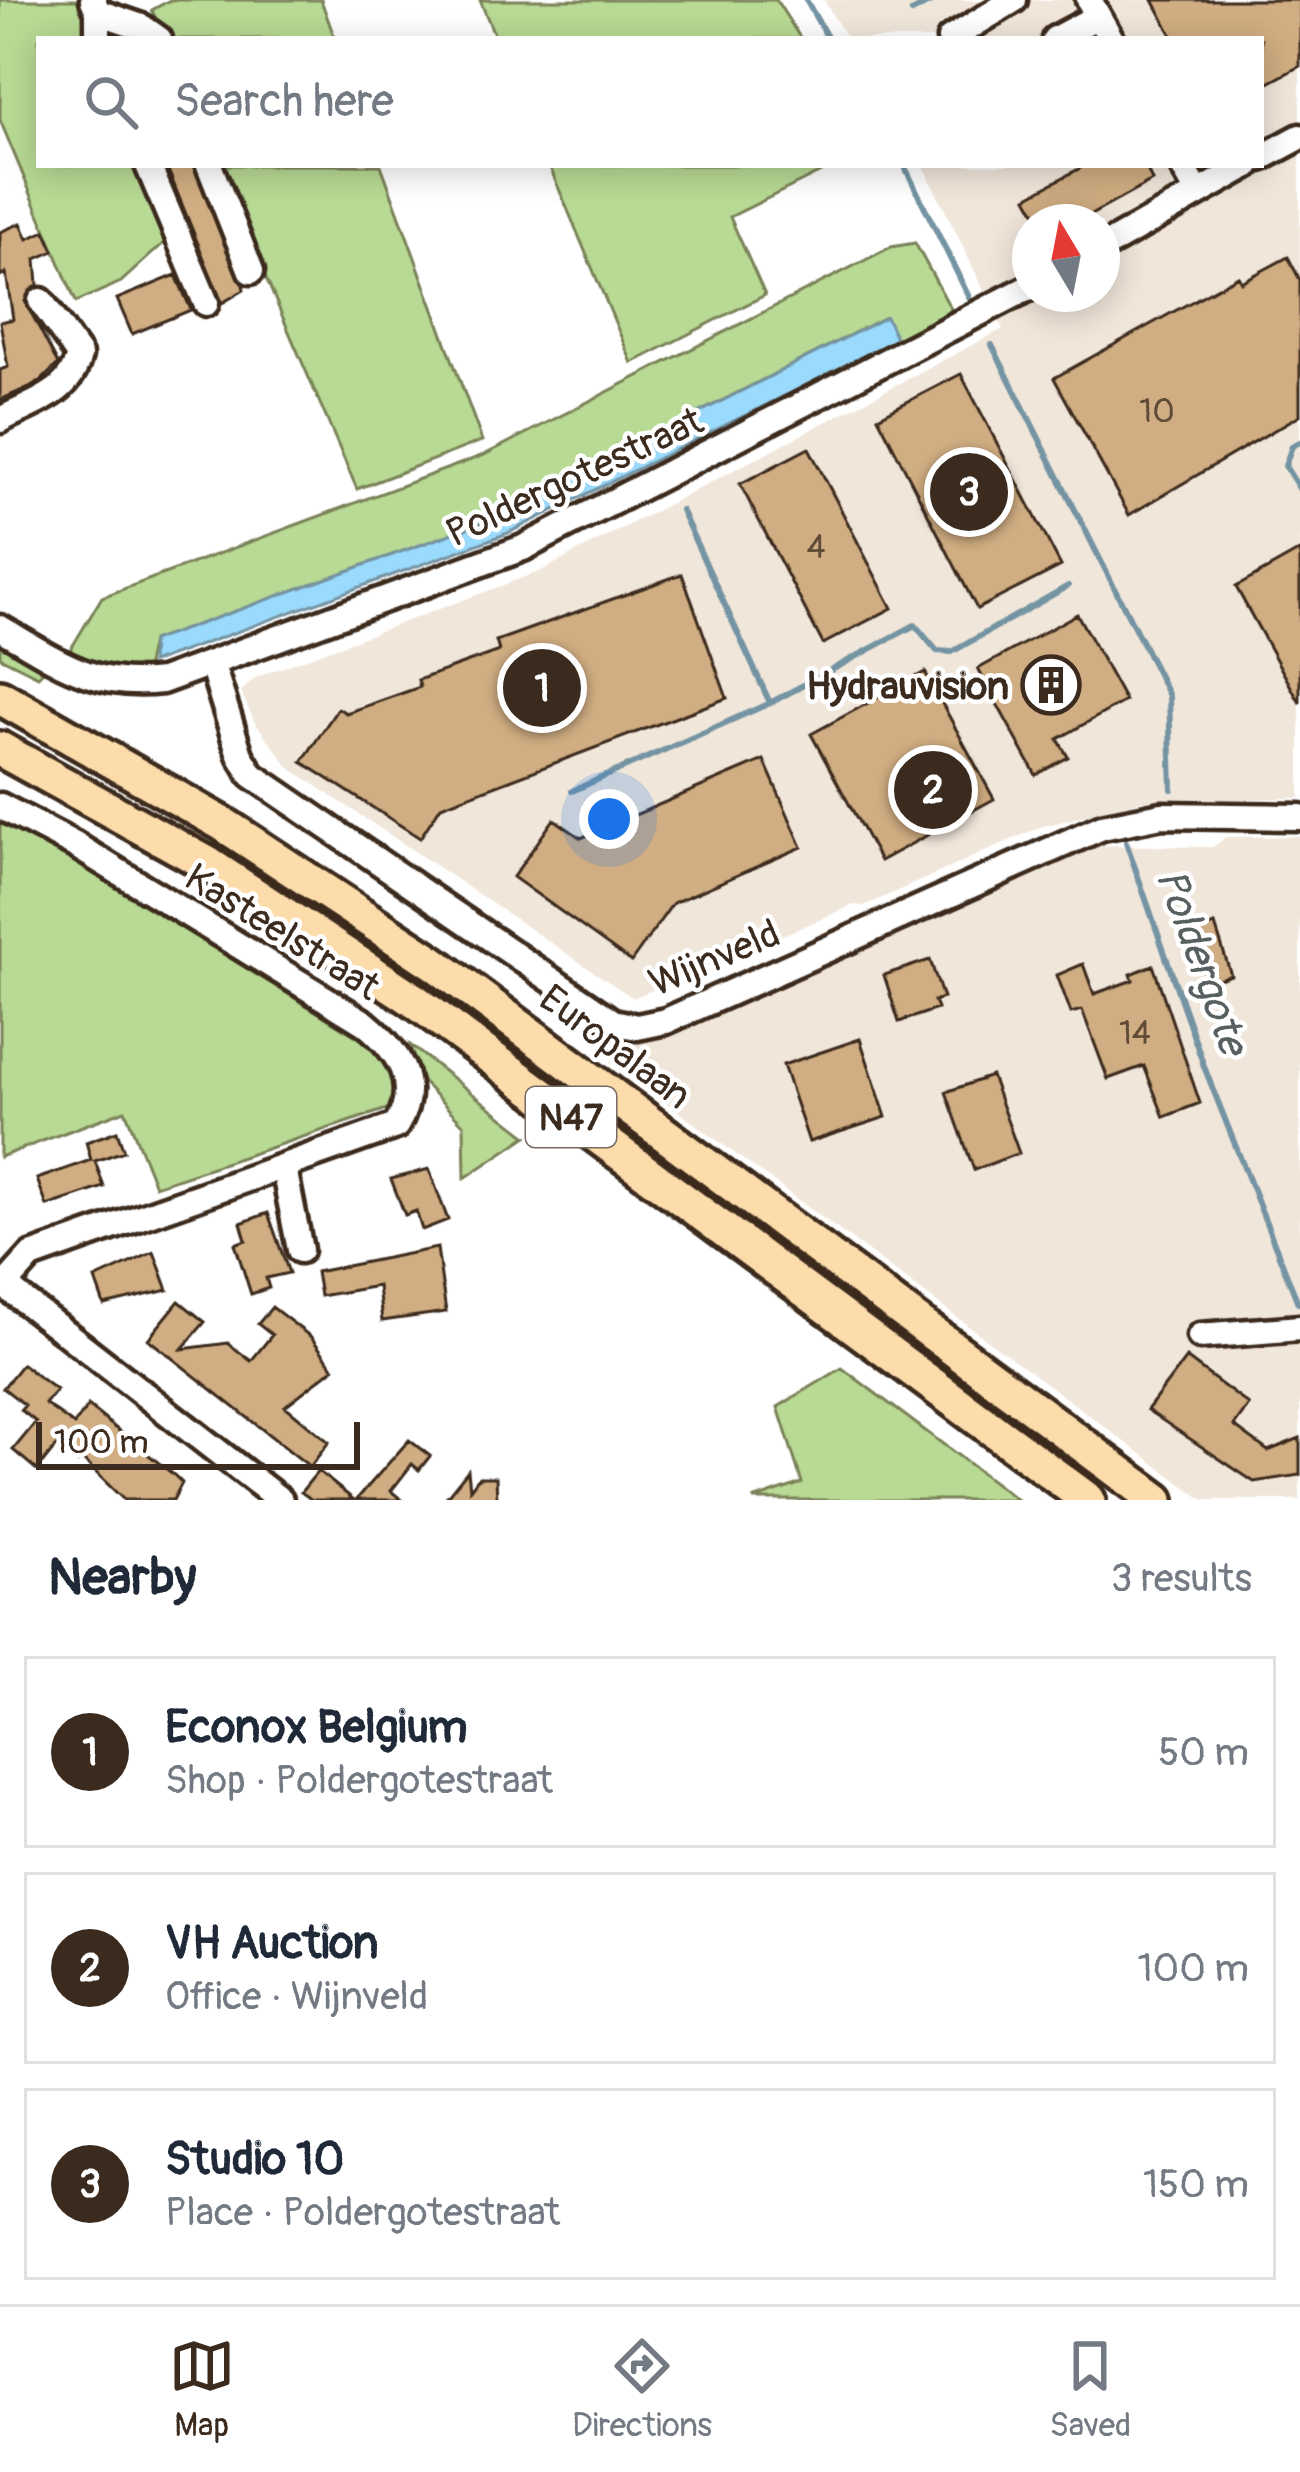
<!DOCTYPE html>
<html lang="en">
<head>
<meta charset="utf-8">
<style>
  body { margin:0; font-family:Pangolin,sans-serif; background:#f6f6f7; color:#1f2937 }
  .compass { position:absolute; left:1012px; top:204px; width:108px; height:108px; border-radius:50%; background:#fff; box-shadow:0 6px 30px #0003; rotate:350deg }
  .scale { position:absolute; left:36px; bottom:30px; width:324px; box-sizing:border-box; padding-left:12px; border:6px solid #3b2a1e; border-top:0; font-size:33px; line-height:42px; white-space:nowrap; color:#3b2a1e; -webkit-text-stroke:9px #fff; paint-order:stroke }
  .you { position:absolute; left:609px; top:819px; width:42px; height:42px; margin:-30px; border:9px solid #fff; border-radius:50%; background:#1a73e8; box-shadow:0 0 0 18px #1a73e833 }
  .badge { display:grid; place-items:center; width:78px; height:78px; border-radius:50%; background:#3b2a1e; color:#fff; font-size:39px; font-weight:700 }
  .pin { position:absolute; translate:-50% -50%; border:6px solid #fff; box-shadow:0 3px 12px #0006 }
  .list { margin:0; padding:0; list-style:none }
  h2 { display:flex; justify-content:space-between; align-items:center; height:156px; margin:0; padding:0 48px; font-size:51px }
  h2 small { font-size:39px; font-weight:400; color:#747a83 }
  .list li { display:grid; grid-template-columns:78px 1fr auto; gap:36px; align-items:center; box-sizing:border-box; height:192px; margin:0 24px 24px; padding:0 24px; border:3px solid #e0e1e3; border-radius:0px }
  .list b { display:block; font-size:45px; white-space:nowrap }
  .list p { margin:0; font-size:39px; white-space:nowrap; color:#747a83 }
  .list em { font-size:39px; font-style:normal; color:#747a83 }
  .icon { flex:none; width:66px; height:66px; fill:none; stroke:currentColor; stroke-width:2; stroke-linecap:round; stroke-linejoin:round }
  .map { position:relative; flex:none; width:1300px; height:1500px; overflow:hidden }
  .search { position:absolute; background:#fff; box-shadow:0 6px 30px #0003; left:36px; right:36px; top:36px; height:132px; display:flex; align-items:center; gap:30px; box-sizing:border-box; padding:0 42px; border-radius:0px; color:#747a83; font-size:45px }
  .sheet { height:804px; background:#fff }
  nav { display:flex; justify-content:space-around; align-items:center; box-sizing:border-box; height:168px; border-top:3px solid #e0e1e3; background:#fff; font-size:33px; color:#747a83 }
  nav a { display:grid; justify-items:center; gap:6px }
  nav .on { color:#3b2a1e }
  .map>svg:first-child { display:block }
  .built { fill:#f1e6da; fill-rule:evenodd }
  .green { fill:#b8da94; stroke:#7a8259; stroke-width:3 }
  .water { fill:#9adafc; stroke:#7494a3; stroke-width:3 }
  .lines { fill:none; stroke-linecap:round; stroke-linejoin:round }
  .stream { stroke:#7494a3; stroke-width:6 }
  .building { fill:#d0ad82; stroke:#3b2a1e; stroke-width:3 }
  .minor-casing { stroke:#3b2a1e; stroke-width:33 }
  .highway-casing { stroke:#3b2a1e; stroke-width:42 }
  .minor { stroke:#fff; stroke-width:24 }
  .highway { stroke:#fddcac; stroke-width:33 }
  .labels { text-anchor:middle; stroke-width:9; stroke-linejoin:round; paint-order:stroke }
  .number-label { font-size:33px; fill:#604b37 }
  .shield { fill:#fff; stroke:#766a62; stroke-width:3 }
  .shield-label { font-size:36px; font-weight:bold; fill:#3b2a1e }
  .street-label { font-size:39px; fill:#3b2a1e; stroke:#fff }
  .poi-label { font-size:39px; font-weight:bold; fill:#3b2a1e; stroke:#fff; text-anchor:end }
  .water-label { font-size:42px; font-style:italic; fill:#585f61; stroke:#fff }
</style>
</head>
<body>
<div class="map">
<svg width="1300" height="1500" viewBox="0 0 1300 1500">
  <rect width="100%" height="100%" fill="#fff"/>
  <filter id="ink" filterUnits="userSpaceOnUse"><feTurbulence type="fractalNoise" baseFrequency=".00833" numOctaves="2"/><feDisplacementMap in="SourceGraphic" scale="24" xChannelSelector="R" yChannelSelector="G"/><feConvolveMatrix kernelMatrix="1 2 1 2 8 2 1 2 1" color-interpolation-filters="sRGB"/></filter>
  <g filter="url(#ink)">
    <!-- built -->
    <path class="built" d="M 824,0 L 1300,0 L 1300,798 L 1141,801 L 1040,827 L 864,906 L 854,905 L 633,998 L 290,768 L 254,721 L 241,692 L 256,677 L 541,571 L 1003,329 L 923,165 L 1261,165 L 1261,39 L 847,39 ZM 1030,222 L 1102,222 L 1102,294 L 1030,294 Z
      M 1300,836 L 1300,1500 L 1204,1500 L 610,1061 L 633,1037 L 1095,845 L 1213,847 L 1226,837 Z"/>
    <!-- green -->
    <path class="green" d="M 0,0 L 82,0 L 91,39 L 39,39 L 39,165 L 138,165 L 166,241 L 121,282 L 76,302 L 0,120 Z
      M 170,0 L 321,0 L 335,39 L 164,39 L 152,10 Z
      M 480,0 L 776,0 L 801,39 L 496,39 Z
      M 217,165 L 381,165 L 482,441 L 357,489 Z
      M 549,165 L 835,165 L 730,217 L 765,295 L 632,363 Z
      M 915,243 L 952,311 L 897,340 L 885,317 L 490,520 L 152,641 L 146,670 L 109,669 L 69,652 L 102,597 L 484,455 L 891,247 Z
      M 0,640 L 47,667 L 38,676 L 0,657 Z
      M 0,816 L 377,1049 L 396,1083 L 393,1107 L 155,1186 L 125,1110 L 0,1157 Z
      M 410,1045 L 527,1136 L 465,1178 L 464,1125 L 417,1076 Z
      M 842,1368 L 1017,1500 L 753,1500 L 802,1483 L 778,1407 Z"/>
    <!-- water -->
    <path class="water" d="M 886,317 L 897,340 L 508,533 L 151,663 L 152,641 L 490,520 Z"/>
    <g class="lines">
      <!-- stream -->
      <path class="stream" d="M 806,0 L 828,39
        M 912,12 L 934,0
        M 904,165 L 969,297
        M 992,345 L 1169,696 L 1172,789
        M 1300,442 L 1292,446 L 1285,466 L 1300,490
        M 681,510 L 770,703
        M 572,791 L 770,703 L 915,625 L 937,651 L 952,652 L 1068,586
        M 1126,842 L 1205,1069 L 1298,1303"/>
    </g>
    <!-- building -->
    <path class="building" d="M 1153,0 L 1300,0 L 1300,66 L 1261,87 L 1261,39 L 1174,39 Z
      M 166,165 L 193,165 L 243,285 L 244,290 L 222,303 Z
      M 1086,165 L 1145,165 L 1152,181 L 1078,222 L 1041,222 L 1027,197 Z
      M 21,223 L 28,239 L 45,231 L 54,251 L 36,259 L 38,285 L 25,301 L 58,364 L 40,382 L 0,400 L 0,370 L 8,367 L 0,322 L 13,319 L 6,273 L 0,276 L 0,232 Z
      M 1288,257 L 1300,280 L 1300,415 L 1129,515 L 1054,378 L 1238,276 L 1241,282 Z
      M 176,275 L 191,310 L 132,334 L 117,299 Z
      M 961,374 L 1061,566 L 977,609 L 878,417 Z
      M 809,448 L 892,608 L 823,644 L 740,484 Z
      M 1300,551 L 1300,703 L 1236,587 Z
      M 682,574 L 727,698 L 441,806 L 420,838 L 302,762 L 338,708 L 346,713 L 420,687 L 418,680 L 499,651 L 496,641 Z
      M 1077,614 L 1125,701 L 1058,739 L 1068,757 L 1036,775 L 978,669 Z
      M 925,672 L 994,799 L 880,861 L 811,734 Z
      M 764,760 L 802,847 L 673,903 L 631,962 L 513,877 L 554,819 L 581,838 Z
      M 1215,925 L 1231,975 L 1207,983 L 1191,933 Z
      M 930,960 L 943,998 L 934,1001 L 937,1009 L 899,1022 L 884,975 Z
      M 1083,964 L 1094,994 L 1133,980 L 1131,974 L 1153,965 L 1200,1103 L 1164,1117 L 1144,1066 L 1108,1079 L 1082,1010 L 1071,1013 L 1057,975 Z
      M 860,1039 L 886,1117 L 809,1142 L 783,1065 Z
      M 991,1076 L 1019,1153 L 974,1170 L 946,1092 Z
      M 117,1131 L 124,1151 L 95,1161 L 104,1187 L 47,1206 L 37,1179 L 91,1160 L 86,1142 Z
      M 429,1169 L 448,1220 L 422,1230 L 416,1211 L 405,1215 L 391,1179 Z
      M 268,1213 L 289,1273 L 266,1278 L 269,1288 L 251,1294 L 235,1244 L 246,1240 L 241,1223 Z
      M 437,1248 L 446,1312 L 382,1321 L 378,1286 L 320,1296 L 316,1272 Z
      M 154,1252 L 168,1290 L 104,1305 L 95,1279 Z
      M 179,1301 L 205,1322 L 182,1349 L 228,1343 L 251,1361 L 272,1335 L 258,1324 L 272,1307 L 311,1337 L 334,1368 L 285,1406 L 329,1442 L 310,1467 L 148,1339 Z
      M 1186,1358 L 1249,1405 L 1234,1426 L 1268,1451 L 1300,1438 L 1300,1475 L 1254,1482 L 1147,1410 Z
      M 22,1364 L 56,1390 L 45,1404 L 74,1425 L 88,1406 L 174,1475 L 182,1483 L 173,1500 L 124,1500 L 81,1458 L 78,1462 L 57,1445 L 37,1470 L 13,1450 L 36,1422 L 21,1410 L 25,1405 L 3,1388 Z
      M 409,1440 L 430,1456 L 419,1470 L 412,1464 L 391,1491 L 402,1500 L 356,1500 Z
      M 468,1470 L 470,1489 L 479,1477 L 496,1477 L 497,1500 L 444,1500 Z
      M 318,1471 L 354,1500 L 312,1500 L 301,1492 Z"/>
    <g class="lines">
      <defs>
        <path id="minor" d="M 93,0 L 98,12 L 142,27 L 159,39
          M 1089,0 L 1111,39
          M 98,39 L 98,12
          M 950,39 L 1014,0
          M 1055,39 L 1098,16
          M 1261,158 L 1300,137
          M 148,165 L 206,303
          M 209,165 L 251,271
          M 1182,165 L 1198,193
          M 1102,248 L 1248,165
          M 0,420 C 33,402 70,395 79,355 L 41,301
          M 0,628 C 57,661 93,689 162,681 L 523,548 L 1030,287
          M 212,665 L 240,755 L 252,775 L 613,1022 L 637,1027 L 666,1021 L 1102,827 L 1162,815 L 1300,817
          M 0,806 L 75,845 L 365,1023 C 398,1050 422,1084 396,1126 L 31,1256 L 4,1286
          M 284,1168 L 300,1250
          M 0,1282 L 280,1500
          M 1200,1336 L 1300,1328"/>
        <path id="highway" d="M 0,697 L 223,824 L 434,963 L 1157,1500
          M 0,749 L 208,864 L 411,998 L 1088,1500"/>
      </defs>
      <!-- minor casing -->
      <use href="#minor" class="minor-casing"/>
      <!-- highway casing -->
      <use href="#highway" class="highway-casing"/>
      <!-- minor -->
      <use href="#minor" class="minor"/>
      <!-- highway -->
      <use href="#highway" class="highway"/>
    </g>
  </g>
  <!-- icons -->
  <defs>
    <symbol id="building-ring" viewBox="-11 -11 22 22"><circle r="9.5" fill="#fff" stroke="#3b2a1e" stroke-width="1.5"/><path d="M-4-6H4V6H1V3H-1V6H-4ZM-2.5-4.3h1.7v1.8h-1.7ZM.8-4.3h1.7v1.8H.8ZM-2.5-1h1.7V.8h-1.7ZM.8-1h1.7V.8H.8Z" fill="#3b2a1e"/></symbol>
  </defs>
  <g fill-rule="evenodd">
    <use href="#building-ring" x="1018" y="652" width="66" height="66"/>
  </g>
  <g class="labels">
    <!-- number labels -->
    <g class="number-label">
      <text x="1157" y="422">10</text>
      <text x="816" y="558">4</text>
      <text x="1135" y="1044">14</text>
    </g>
    <!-- shield labels -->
    <rect class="shield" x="526" y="1087" width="90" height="60" rx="9"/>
    <g class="shield-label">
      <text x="571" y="1130">N47</text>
    </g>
    <!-- street labels -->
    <g class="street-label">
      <text transform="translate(574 476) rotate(-25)" y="14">Poldergotestraat</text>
      <text transform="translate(283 931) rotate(32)" y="14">Kasteelstraat</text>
      <text transform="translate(714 957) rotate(-23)" y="14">Wijnveld</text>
      <text transform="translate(616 1046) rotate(37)" y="14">Europalaan</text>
    </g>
    <!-- poi labels -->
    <g class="poi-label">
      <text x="1009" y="699">Hydrauvision</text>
    </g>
    <!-- water labels -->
    <g class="water-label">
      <text transform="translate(1203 961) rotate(70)" y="15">Poldergote</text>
    </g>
  </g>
</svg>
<svg class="compass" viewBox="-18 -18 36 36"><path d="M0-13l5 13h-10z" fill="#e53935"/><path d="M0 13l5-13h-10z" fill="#747a83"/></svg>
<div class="scale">100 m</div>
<div class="you"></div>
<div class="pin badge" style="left:542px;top:688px">1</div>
<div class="pin badge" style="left:933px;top:790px">2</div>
<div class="pin badge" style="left:969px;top:492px">3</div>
<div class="search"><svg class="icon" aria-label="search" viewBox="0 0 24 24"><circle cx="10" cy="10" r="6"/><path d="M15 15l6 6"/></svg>Search here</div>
</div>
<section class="sheet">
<h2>Nearby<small>3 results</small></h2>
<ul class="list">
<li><span class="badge">1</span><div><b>Econox Belgium</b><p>Shop · Poldergotestraat</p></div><em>50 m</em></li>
<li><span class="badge">2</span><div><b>VH Auction</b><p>Office · Wijnveld</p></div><em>100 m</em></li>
<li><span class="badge">3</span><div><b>Studio 10</b><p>Place · Poldergotestraat</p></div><em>150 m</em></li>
</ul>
</section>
<nav>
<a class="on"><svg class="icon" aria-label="map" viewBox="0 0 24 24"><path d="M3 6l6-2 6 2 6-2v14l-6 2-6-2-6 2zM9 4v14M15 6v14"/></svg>Map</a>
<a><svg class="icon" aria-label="directions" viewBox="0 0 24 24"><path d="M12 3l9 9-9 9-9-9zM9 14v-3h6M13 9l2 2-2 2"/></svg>Directions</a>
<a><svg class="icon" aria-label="saved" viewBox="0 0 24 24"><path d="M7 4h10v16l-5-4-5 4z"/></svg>Saved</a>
</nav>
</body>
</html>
